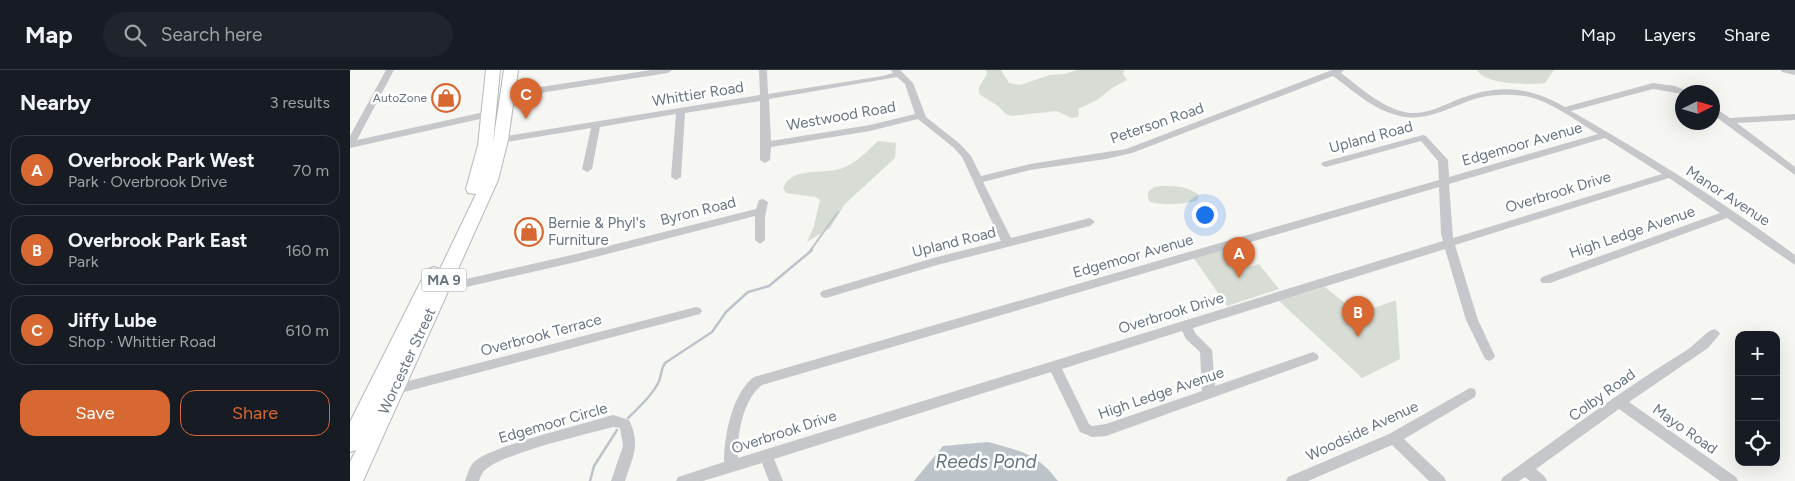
<!DOCTYPE html>
<html lang="en">
<head>
<meta charset="utf-8">
<style>
  body { margin:0; font-family:Figtree,sans-serif; background:#20242c; color:#f1f3f6 }
  .controls { position:absolute; right:15px; bottom:15px; display:grid; overflow:hidden; border-radius:10px; box-shadow:0 5px 20px #0002 }
  .controls button { width:45px; height:45px; display:grid; place-items:center; padding:0; border:0; border-bottom:1px solid #363941; background:#171b24; color:#f1f3f6; font:25px sans-serif }
  .compass { position:absolute; left:1325px; top:15px; width:45px; height:45px; border-radius:50%; background:#171b24; box-shadow:0 5px 20px #0002; rotate:85deg }
  .you { position:absolute; left:854px; top:144px; width:18px; height:18px; margin:-12px; border:4px solid #fff; border-radius:50%; background:#1a73e8; box-shadow:0 0 0 8px #1a73e833 }
  .badge { display:grid; place-items:center; width:32px; height:32px; border-radius:50%; background:#d86831; color:#fff; font-size:16px; font-weight:700 }
  .pin { position:absolute; translate:-50% -41px; filter:drop-shadow(0 1px 2px #0008) }
  .pin::after { content:''; position:absolute; top:26px; width:18px; height:15px; background:inherit; clip-path:polygon(0 0,100% 0,50% 100%) }
  .list { margin:0; padding:0; list-style:none }
  h2 { display:flex; justify-content:space-between; align-items:center; height:65px; margin:0; padding:0 20px; font-size:21px }
  h2 small { font-size:16px; font-weight:400; color:#9ea1a6 }
  .list li { display:grid; grid-template-columns:32px 1fr auto; gap:15px; align-items:center; box-sizing:border-box; height:70px; margin:0 10px 10px; padding:0 10px; border:1px solid #363941; border-radius:15px }
  .list b { display:block; font-size:19px; white-space:nowrap }
  .list p { margin:0; font-size:16px; white-space:nowrap; color:#9ea1a6 }
  .list em { font-size:16px; font-style:normal; color:#9ea1a6 }
  .actions { display:flex; gap:10px; padding:15px 20px }
  .actions a { flex:1; padding:11px 0; border:1px solid #d86831; border-radius:15px; text-align:center; font-size:18px; color:#d86831 }
  .actions .main { background:#d86831; color:#fff }
  .icon { flex:none; width:28px; height:28px; fill:none; stroke:currentColor; stroke-width:2; stroke-linecap:round; stroke-linejoin:round }
  .map { position:relative; flex:none; width:1445px; height:411px; overflow:hidden }
  header { display:flex; align-items:center; gap:30px; box-sizing:border-box; height:70px; padding:0 25px; background:#171b24; border-bottom:1px solid #363941 }
  header strong { font-size:24px }
  nav { display:flex; gap:28px; margin-inline-start:auto; font-size:18px }
  .search { width:350px; height:45px; background:#20242c; display:flex; align-items:center; gap:12px; box-sizing:border-box; padding:0 18px; border-radius:28px; color:#9ea1a6; font-size:19px }
  main { display:flex }
  aside { flex:1; background:#171b24 }
  .map>svg:first-child { display:block }
  .green { fill:#d7ddd4 }
  .water { fill:#bcc4ca }
  .lines { fill:none; stroke-linecap:round; stroke-linejoin:round }
  .stream-far1 { stroke:#bcc4ca; stroke-width:2 }
  .stream { stroke:#bcc4ca; stroke-width:2.5 }
  .highway-casing { stroke:#b5b8bb; stroke-width:2 }
  .minor { fill:#c5c7cb; fill-rule:evenodd }
  .highway { fill:#fff; fill-rule:evenodd }
  .labels { text-anchor:middle; stroke-width:5; stroke-linejoin:round; paint-order:stroke }
  .far-poi-label { font-size:12px; fill:#677482; stroke:#fff; text-anchor:end }
  .shield { fill:#fff; stroke:#959ea8; stroke-width:1 }
  .shield-label { font-size:14px; font-weight:bold; fill:#677482 }
  .street-label { font-size:15px; fill:#677482; stroke:#fff }
  .poi-label { font-size:15px; fill:#677482; stroke:#fff; text-anchor:start }
  .near-water-label { font-size:19px; font-style:italic; fill:#63747f; stroke:#fff }
</style>
</head>
<body>
<header>
<strong>Map</strong>
<div class="search"><svg class="icon" aria-label="search" viewBox="0 0 24 24"><circle cx="10" cy="10" r="6"/><path d="M15 15l6 6"/></svg>Search here</div>
<nav><a>Map</a><a>Layers</a><a>Share</a></nav>
</header>
<main>
<aside>
<h2>Nearby<small>3 results</small></h2>
<ul class="list">
<li><span class="badge">A</span><div><b>Overbrook Park West</b><p>Park · Overbrook Drive</p></div><em>70 m</em></li>
<li><span class="badge">B</span><div><b>Overbrook Park East</b><p>Park</p></div><em>160 m</em></li>
<li><span class="badge">C</span><div><b>Jiffy Lube</b><p>Shop · Whittier Road</p></div><em>610 m</em></li>
</ul>
<div class="actions"><a class="main">Save</a><a>Share</a></div>
</aside>
<div class="map">
<svg width="1445" height="411" viewBox="0 0 1445 411">
  <rect width="100%" height="100%" fill="#f6f6f3"/>
  <!-- green -->
  <path class="green" d="M 636,0 L 651,0 L 659,13 L 670,15 L 700,5 L 714,4 L 727,0 L 774,0 L 773,4 L 777,10 L 762,18 L 747,30 L 728,39 L 729,43 L 728,47 L 721,48 L 707,41 L 662,46 L 656,44 L 648,36 L 629,24 L 629,17 L 637,4 Z
    M 1127,0 L 1204,0 L 1195,13 C 1180,15 1134,15 1127,0 Z
    M 528,71 L 546,73 L 545,88 L 495,134 L 480,158 L 457,172 L 464,156 L 470,130 L 465,127 L 436,123 L 433,118 C 441,97 472,104 490,99 C 506,94 516,82 528,71 Z
    M 813,116 C 826,116 837,116 849,125 L 847,131 C 832,134 816,136 800,132 L 798,128 L 798,122 L 804,117 Z
    M 883,177 L 899,197 L 909,194 L 929,219 L 877,236 L 843,187 Z
    M 975,217 L 1008,244 L 1046,230 L 1050,289 L 1012,308 L 929,231 Z"/>
  <!-- water -->
  <path class="water" d="M 638,372 C 670,381 687,383 708,411 L 564,411 L 593,376 Z"/>
  <g class="lines">
    <!-- stream-far1 -->
    <path class="stream-far1" d="M 460,181 L 488,142"/>
    <!-- stream -->
    <path class="stream" d="M 278,348 C 288,338 300,328 307,315 C 312,308 310,300 315,293 L 362,262 L 376,242 L 398,222 L 419,216 L 462,180
      M 240,411 L 244,396 L 267,360"/>
    <defs>
      <path id="highway" d="M 136,0 L 150,0 L 143,73 L 154,0 L 168,0 L 158,70 L 148,110 L 13,411 L 0,411 L 0,392 L 6,380 L 0,382 L 0,352 L 75,203 L 78,199 L 84,197 L 90,199 L 126,124 L 118,123 L 116,119 L 128,75 Z"/>
    </defs>
    <!-- highway casing -->
    <use href="#highway" class="highway-casing"/>
    <!-- minor -->
    <path class="minor" d="M 36,0 L 44,0 L 7,70 L 139,41 L 144,44 L 139,47 L 0,78 L 0,66 Z
      M 301,0 L 322,0 L 318,3 L 158,28 L 154,25 L 158,22 Z
      M 409,0 L 417,0 L 418,24 L 533,6 L 543,3 L 541,0 L 550,0 L 563,13 L 576,47 L 610,74 L 621,86 L 631,106 L 680,94 L 776,79 L 982,0 L 994,0 L 991,3 C 1011,18 1034,40 1060,43 C 1076,44 1090,37 1104,31 C 1145,14 1177,15 1215,37 L 1303,13 L 1325,16 L 1340,22 L 1332,24 L 1303,19 L 1221,41 C 1298,85 1374,132 1445,185 L 1445,195 L 1377,148 L 1200,213 L 1192,213 L 1190,210 L 1192,207 L 1370,143 L 1319,108 L 1105,175 L 1128,250 L 1145,286 L 1143,289 L 1139,291 L 1135,289 L 1116,250 L 1095,179 L 843,258 L 845,263 L 862,280 L 865,316 L 963,282 L 967,284 L 969,287 L 967,290 L 756,366 L 742,367 L 730,362 L 701,302 L 424,389 L 433,411 L 419,411 L 412,393 L 353,411 L 326,411 L 328,407 L 374,392 C 374,367 382,323 404,307 L 1089,110 L 1088,91 L 1071,71 L 976,97 L 973,96 L 971,94 L 973,92 L 1073,65 L 1076,66 L 1098,90 L 1099,107 L 1248,64 C 1226,51 1198,29 1174,26 C 1159,24 1143,24 1128,28 C 1097,37 1074,56 1040,43 C 1019,36 1001,19 983,6 L 782,83 L 756,89 L 680,100 L 633,112 L 661,168 L 740,148 L 745,152 L 740,156 L 587,195 L 476,228 L 472,227 L 470,224 L 472,221 L 587,187 L 651,171 L 612,87 L 604,78 L 568,49 L 520,61 L 421,77 L 420,90 L 415,93 L 410,90 L 410,31 L 335,43 L 331,107 L 326,110 L 321,107 L 326,44 L 250,57 L 242,99 L 237,102 L 232,99 L 241,58 L 151,73 L 146,70 L 151,67 L 410,25 ZM 547,7 L 555,14 L 565,44 L 520,55 L 421,71 L 419,29 ZM 1255,68 L 1312,104 L 1103,168 L 1099,114 ZM 1089,117 L 1091,164 L 1093,171 L 388,388 C 387,365 393,329 412,315 ZM 832,261 L 836,269 L 850,282 L 852,321 L 756,354 L 742,356 L 739,354 L 712,299 Z
      M 1431,0 L 1445,0 L 1445,5 L 1432,2 Z
      M 1362,36 L 1380,48 L 1445,44 L 1445,50 L 1387,53 L 1445,97 L 1445,105 L 1362,44 Z
      M 413,129 L 418,132 L 415,147 L 415,170 L 410,174 L 405,170 L 405,146 L 226,192 L 90,223 L 86,222 L 84,219 L 86,216 L 90,215 L 226,184 L 406,139 L 409,130 Z
      M 346,237 L 350,238 L 352,241 L 350,244 L 43,325 L 38,324 L 37,320 L 38,316 L 43,315 Z
      M 1364,259 L 1368,261 L 1370,264 L 1358,278 L 1279,332 L 1386,407 L 1388,411 L 1370,411 L 1269,339 L 1186,399 L 1195,407 L 1197,411 L 1180,411 L 1175,407 L 1169,411 L 1151,411 L 1153,407 C 1214,364 1273,319 1337,280 C 1346,274 1355,262 1364,259 Z
      M 1120,318 L 1125,319 L 1126,323 L 1125,327 L 1054,369 L 1094,407 L 1096,411 L 1079,411 L 1042,375 L 958,411 L 936,411 L 938,407 L 1039,364 Z
      M 263,345 L 279,350 C 291,375 283,386 275,411 L 261,411 L 273,376 L 270,358 L 263,357 C 237,364 150,384 134,401 C 132,403 130,408 129,411 L 115,411 C 117,406 119,398 123,393 C 136,377 238,353 263,345 Z"/>
    <!-- highway -->
    <use href="#highway" class="highway"/>
  </g>
  <!-- icons -->
  <defs>
    <symbol id="shop-ring" viewBox="-11 -11 22 22"><circle r="9.5" fill="#fff" stroke="#d86831" stroke-width="1.5"/><path d="M-5-2.5h2.3a2.7 3.5 0 0 1 5.4 0H5L5.5 6h-11ZM-1.5-2.5h3a1.5 2.3 0 0 0-3 0Z" fill="#d86831"/></symbol>
  </defs>
  <g fill-rule="evenodd">
    <use href="#shop-ring" x="80" y="12" width="32" height="32"/>
    <use href="#shop-ring" x="163" y="146" width="32" height="32"/>
  </g>
  <g class="labels">
    <!-- far-poi labels -->
    <g class="far-poi-label">
      <text x="77" y="32">AutoZone</text>
    </g>
    <!-- shield labels -->
    <rect class="shield" x="71.5" y="198.5" width="45" height="23" rx="4"/>
    <g class="shield-label">
      <text x="94" y="215">MA 9</text>
    </g>
    <!-- street labels -->
    <g class="street-label">
      <text transform="translate(348 24) rotate(-9)" y="5">Whittier Road</text>
      <text transform="translate(491 46) rotate(-10)" y="5">Westwood Road</text>
      <text transform="translate(807 53) rotate(-19)" y="5">Peterson Road</text>
      <text transform="translate(1021 67) rotate(-15)" y="5">Upland Road</text>
      <text transform="translate(1172 74) rotate(-16)" y="5">Edgemoor Avenue</text>
      <text transform="translate(1208 122) rotate(-17)" y="5">Overbrook Drive</text>
      <text transform="translate(1378 126) rotate(33)" y="5">Manor Avenue</text>
      <text transform="translate(348 141) rotate(-14)" y="5">Byron Road</text>
      <text transform="translate(1282 162) rotate(-19)" y="5">High Ledge Avenue</text>
      <text transform="translate(604 172) rotate(-14)" y="5">Upland Road</text>
      <text transform="translate(783 186) rotate(-16)" y="5">Edgemoor Avenue</text>
      <text transform="translate(821 243) rotate(-17)" y="5">Overbrook Drive</text>
      <text transform="translate(191 265) rotate(-15)" y="5">Overbrook Terrace</text>
      <text transform="translate(57 291) rotate(-65)" y="5">Worcester Street</text>
      <text transform="translate(811 323) rotate(-19)" y="5">High Ledge Avenue</text>
      <text transform="translate(1252 325) rotate(-36)" y="5">Colby Road</text>
      <text transform="translate(203 353) rotate(-16)" y="5">Edgemoor Circle</text>
      <text transform="translate(1335 359) rotate(35)" y="5">Mayo Road</text>
      <text transform="translate(1012 361) rotate(-25)" y="5">Woodside Avenue</text>
      <text transform="translate(434 362) rotate(-18)" y="5">Overbrook Drive</text>
    </g>
    <!-- poi labels -->
    <g class="poi-label">
      <text x="198" y="158">Bernie &amp; Phyl's<tspan x="198" dy="17">Furniture</tspan></text>
    </g>
    <!-- near-water labels -->
    <g class="near-water-label">
      <text x="636" y="398">Reeds Pond</text>
    </g>
  </g>
</svg>
<div class="controls">
<button>+</button>
<button>−</button>
<button><svg class="icon" aria-label="locate" viewBox="0 0 24 24"><circle cx="12" cy="12" r="6"/><path d="M12 2v4M12 18v4M2 12h4M18 12h4"/></svg></button>
</div>
<svg class="compass" viewBox="-18 -18 36 36"><path d="M0-13l5 13h-10z" fill="#e53935"/><path d="M0 13l5-13h-10z" fill="#9ea1a6"/></svg>
<div class="you"></div>
<div class="pin badge" style="left:889px;top:208px">A</div>
<div class="pin badge" style="left:1008px;top:267px">B</div>
<div class="pin badge" style="left:176px;top:49px">C</div>
</div>
</main>
</body>
</html>
